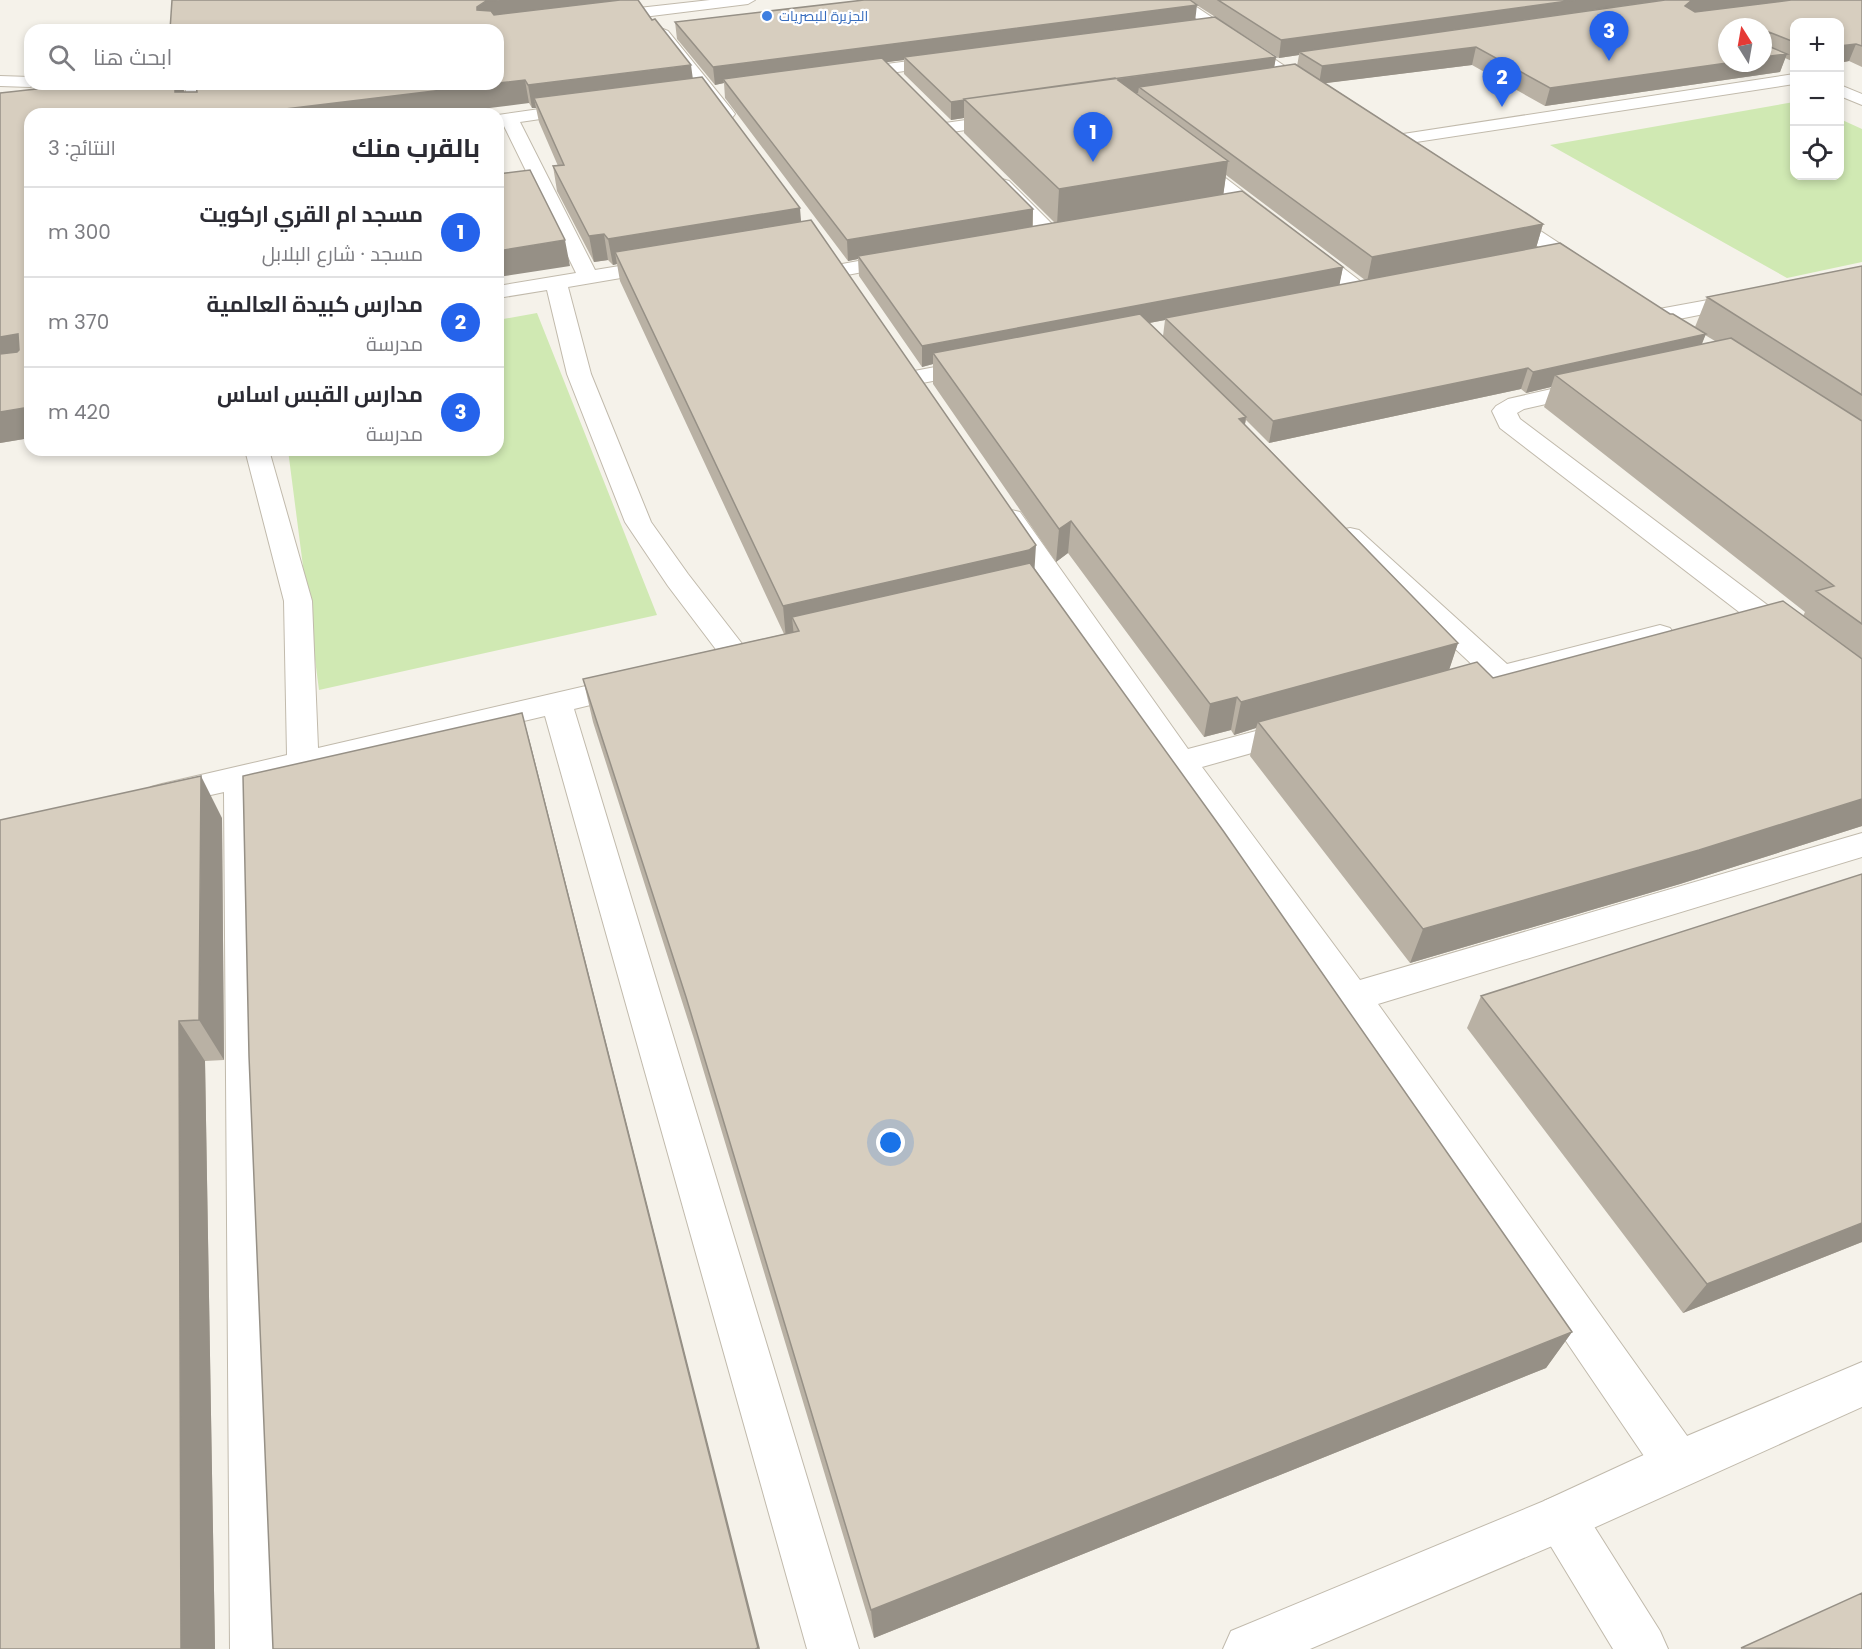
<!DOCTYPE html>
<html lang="ar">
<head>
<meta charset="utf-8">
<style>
  body { margin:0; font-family:Poppins,Cairo,sans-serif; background:#f2f2f3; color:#2b2b33; direction:rtl }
  .controls { position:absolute; right:18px; top:18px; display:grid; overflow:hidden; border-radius:12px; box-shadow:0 3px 9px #0003 }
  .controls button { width:54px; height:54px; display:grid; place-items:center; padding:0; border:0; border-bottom:2px solid #e1e1e2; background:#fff; color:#2b2b33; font:30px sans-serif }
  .compass { position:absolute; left:1718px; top:18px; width:54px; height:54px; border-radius:50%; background:#fff; box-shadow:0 3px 9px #0003; rotate:349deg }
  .you { position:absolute; left:891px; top:1143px; width:21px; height:21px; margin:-15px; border:4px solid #fff; border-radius:50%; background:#1a73e8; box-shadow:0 0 0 9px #1a73e833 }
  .badge { display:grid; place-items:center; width:39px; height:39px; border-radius:50%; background:#2563eb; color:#fff; font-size:20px; font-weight:700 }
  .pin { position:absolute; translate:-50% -50px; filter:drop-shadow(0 2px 3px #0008) }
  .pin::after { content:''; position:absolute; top:32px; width:21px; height:18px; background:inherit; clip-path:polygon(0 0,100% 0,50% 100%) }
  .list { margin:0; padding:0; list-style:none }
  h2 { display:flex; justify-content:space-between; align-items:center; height:78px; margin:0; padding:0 24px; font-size:26px }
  h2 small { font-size:20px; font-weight:400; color:#7c7c81 }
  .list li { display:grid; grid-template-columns:39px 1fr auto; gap:18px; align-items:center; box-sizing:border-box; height:90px; padding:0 24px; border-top:2px solid #e1e1e2 }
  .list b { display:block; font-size:22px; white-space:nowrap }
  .list p { margin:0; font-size:20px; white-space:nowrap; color:#7c7c81 }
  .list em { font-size:20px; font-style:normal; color:#7c7c81 }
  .icon { flex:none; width:33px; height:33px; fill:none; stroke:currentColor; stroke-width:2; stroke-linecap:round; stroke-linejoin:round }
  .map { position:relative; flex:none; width:1862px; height:1649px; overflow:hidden; direction:ltr }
  .search { position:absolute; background:#fff; box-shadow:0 3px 9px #0003; left:24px; top:24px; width:480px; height:66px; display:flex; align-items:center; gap:15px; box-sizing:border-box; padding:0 21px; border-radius:18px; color:#7c7c81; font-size:22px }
  .panel { position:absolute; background:#fff; box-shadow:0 3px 9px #0003; left:24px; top:108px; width:480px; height:348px; border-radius:18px; direction:rtl }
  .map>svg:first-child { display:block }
  .green { fill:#d0e9b3 }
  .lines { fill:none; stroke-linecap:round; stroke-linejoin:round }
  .minor-casing { stroke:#c1baac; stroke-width:2 }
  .tertiary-casing { stroke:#c1baac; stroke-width:2 }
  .minor { fill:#fff; fill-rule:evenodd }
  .tertiary { fill:#fff; fill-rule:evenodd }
  .wall { fill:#b9b1a4; fill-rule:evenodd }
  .shaded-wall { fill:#969086 }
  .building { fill:#d7cebf; stroke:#969086; stroke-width:1.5 }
  .shop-dot { fill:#3f7fe0; stroke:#fff; stroke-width:2 }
  .labels { text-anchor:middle; stroke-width:4.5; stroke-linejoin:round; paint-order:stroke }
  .far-shop-label { font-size:14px; fill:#366cbe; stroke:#fff; text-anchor:start }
</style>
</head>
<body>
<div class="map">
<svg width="1862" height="1649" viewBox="0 0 1862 1649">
  <rect width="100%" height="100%" fill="#f5f2ea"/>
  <!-- green -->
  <path class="green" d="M 1794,102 L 1794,176 L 1840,176 L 1840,119 L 1862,129 L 1862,262 L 1787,278 L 1550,145 Z
    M 537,313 L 657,615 L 319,690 L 288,450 L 498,450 L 498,320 Z"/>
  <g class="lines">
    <defs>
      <path id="minor" d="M 1169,0 L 1186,0 L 1322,91 L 1320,95 L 1308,95 Z
        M 663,29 L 668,31 L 732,110 L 735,114 L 732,118 L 720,118 L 655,34 Z
        M 948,56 L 954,58 L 956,61 L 954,64 L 848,79 L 840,74 L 848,69 Z
        M 1794,74 L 1794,84 L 1390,146 L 1384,145 L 1381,141 L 1384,137 L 1390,136 Z
        M 186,84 L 202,84 L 203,114 L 185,114 Z
        M 1840,85 L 1862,94 L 1862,105 L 1840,96 Z
        M 582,103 L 588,104 L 591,108 L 588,112 L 520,122 L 595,270 L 662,259 L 669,261 L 672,265 L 669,269 L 662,271 L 568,287 L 591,374 L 651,522 L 688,574 L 750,654 L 755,661 L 750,668 L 740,670 L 730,668 L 668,586 L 625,522 L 567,374 L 547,290 L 498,298 L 498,286 L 576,273 L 503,124 L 498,125 L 498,115 Z
        M 1008,114 L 1014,115 L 1017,119 L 1014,123 L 945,133 L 939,132 L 936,128 L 939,124 L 945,123 Z
        M 1188,153 L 1194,154 L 1368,287 L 1372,291 L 1368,295 L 1361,297 L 1354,295 L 1182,162 L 1179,158 L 1182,154 Z
        M 1002,179 L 1009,181 L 1058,230 L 1061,234 L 1058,238 L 1044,238 L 995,189 L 993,185 L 995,181 Z
        M 1503,209 L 1510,211 L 1594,266 L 1597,270 L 1594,274 L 1587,276 L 1580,274 L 1496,219 L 1493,215 L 1496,211 Z
        M 902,253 L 909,255 L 912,259 L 909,263 L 842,276 L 835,274 L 832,270 L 835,266 L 842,264 Z
        M 1746,293 L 1754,294 L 1757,299 L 1754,304 L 1659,323 L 1651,321 L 1648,316 L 1651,311 L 1659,309 Z
        M 977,359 L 985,361 L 988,366 L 985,371 L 917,384 L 909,382 L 905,377 L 909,372 Z
        M 1591,380 L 1599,382 L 1603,387 L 1599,392 L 1524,409 L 1517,413 L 1520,419 L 1862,676 L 1862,701 L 1851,698 L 1500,428 L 1492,411 L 1496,406 L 1508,399 Z
        M 245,450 L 269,450 L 312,601 L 318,748 L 629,676 L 640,679 L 644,686 L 640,693 L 574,709 L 859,1649 L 807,1649 L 545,716 L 256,784 L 282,1649 L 230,1649 L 224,792 L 162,806 L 151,803 L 146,795 L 151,787 L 162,784 L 287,755 L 284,601 Z
        M 1011,510 L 1020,512 L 1188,749 L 1298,720 L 1309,723 L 1313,730 L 1309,737 L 1202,767 L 1360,980 L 1862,833 L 1862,857 L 1378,1004 L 1695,1447 L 1702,1464 L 1695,1481 L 1678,1488 L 1661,1481 L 1339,1007 L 1170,770 L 998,518 L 1002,512 Z
        M 1350,528 L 1359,530 L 1507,664 L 1660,625 L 1670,628 L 1674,634 L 1670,640 L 1449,698 L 1438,695 L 1434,688 L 1438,681 L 1479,671 L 1341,542 L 1337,536 L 1341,530 Z
        M 1561,1494 L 1578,1501 L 1660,1631 L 1668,1649 L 1613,1649 L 1544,1535 L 1537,1518 L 1544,1501 Z"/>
      <path id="tertiary" d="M 710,0 L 755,0 L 748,4 L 603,22 L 595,17 L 603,12 Z
        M 0,76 L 30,77 L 30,84 L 37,84 L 30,87 L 0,86 Z
        M 1862,1362 L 1862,1407 L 1578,1535 L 1310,1649 L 1223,1649 L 1231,1631 L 1544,1501 L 1661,1447 Z"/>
    </defs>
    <!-- minor casing -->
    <use href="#minor" class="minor-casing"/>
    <!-- tertiary casing -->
    <use href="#tertiary" class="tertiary-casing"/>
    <!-- minor -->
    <use href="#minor" class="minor"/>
    <!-- tertiary -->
    <use href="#tertiary" class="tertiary"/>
  </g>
  <!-- wall -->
  <path class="wall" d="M 172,0 L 693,79 L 801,222 L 1035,569 L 1572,1332 L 1546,1368 L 874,1638 L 694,1039 L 593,722 L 583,679 L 784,634 L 620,281 L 617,264 L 613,265 L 608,260 L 594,262 L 557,191 L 553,166 L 558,166 L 539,122 L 536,108 L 532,108 L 529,103 L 30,114 L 30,438 L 0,443 L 0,93 L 82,84 L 184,84 L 184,92 L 498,84 Z
    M 864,0 L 1862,0 L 1862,67 L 1849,61 L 1839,63 L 1839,22 L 1794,22 L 1794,62 L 1785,58 L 1780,72 L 1545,106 L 1472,65 L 1325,83 L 1543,224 L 1536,248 L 1695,327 L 1707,297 L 1862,266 L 1862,826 L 1680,884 L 1410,963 L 1250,756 L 1256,728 L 1234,735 L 1231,730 L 1204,737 L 1068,553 L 1056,562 L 933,384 L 933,364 L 922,367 L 859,276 L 858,259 L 848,261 L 725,98 L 724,83 L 715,85 L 677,39 L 675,22 ZM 1192,2 L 1279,58 L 1299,55 L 1297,66 L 1274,67 L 1276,57 L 1195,19 ZM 904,60 L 904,74 L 951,120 L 964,118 L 964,133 L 1055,223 L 1033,227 L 1033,209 L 886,62 ZM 1226,175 L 1365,280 L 1339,285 L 1343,267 L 1223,195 ZM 1165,320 L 1163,336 L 1149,323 ZM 1705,335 L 1715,341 L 1702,344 ZM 1551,387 L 1544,407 L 1805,612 L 1803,616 L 1493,678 L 1449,670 L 1458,643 L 1245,424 L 1246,420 L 1269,443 L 1521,389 L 1526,393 Z
    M 222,818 L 224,1060 L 205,1061 L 215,1649 L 0,1649 Z
    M 1481,996 L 1862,1242 L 1683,1313 L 1467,1028 Z"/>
  <!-- shaded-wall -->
  <path class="shaded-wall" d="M 500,0 L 630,0 L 491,23 L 477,10 L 477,7 L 486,1 Z
    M 1575,0 L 1663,0 L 1299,52 L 1299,55 L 1279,58 L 1281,40 Z
    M 1692,0 L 1823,0 L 1689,15 L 1685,6 Z
    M 1197,5 L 1195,22 L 904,57 L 904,60 L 726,83 L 723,79 L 724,83 L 715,85 L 713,67 Z
    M 1856,44 L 1849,61 L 1839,63 L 1839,46 Z
    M 1476,47 L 1472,65 L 1319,84 L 1322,66 Z
    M 1787,54 L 1780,72 L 1545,106 L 1550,88 L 1727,63 L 1763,63 L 1763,57 Z
    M 1276,57 L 1273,74 L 1139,87 L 1138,93 L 982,115 L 965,100 Z
    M 691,65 L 694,87 L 534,98 L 536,108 L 532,108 L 528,85 Z
    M 525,80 L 529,103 L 441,114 L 244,114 Z
    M 175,84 L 184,84 L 183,114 L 175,92 Z
    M 964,100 L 964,118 L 951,120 L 951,102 Z
    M 1228,161 L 1223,197 L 1057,225 L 1059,189 Z
    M 800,208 L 802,233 L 615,252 L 617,264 L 613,265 L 608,239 Z
    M 1033,209 L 1032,230 L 858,256 L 858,259 L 848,261 L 847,240 Z
    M 1543,224 L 1536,248 L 1367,282 L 1372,257 Z
    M 604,234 L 608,260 L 594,262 L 589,236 Z
    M 565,240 L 570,266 L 498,277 L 498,251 Z
    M 1343,267 L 1339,287 L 1165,318 L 1165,320 L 940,363 L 933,353 L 933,364 L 922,367 L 922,346 Z
    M 18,334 L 30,358 L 0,365 L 0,337 Z
    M 1706,334 L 1697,355 L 1555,375 L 1551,387 L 1526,393 L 1533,372 Z
    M 1528,368 L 1521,389 L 1269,443 L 1273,421 Z
    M 30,407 L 30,438 L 0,443 L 0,412 Z
    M 1246,417 L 1241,449 L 1239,419 Z
    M 1071,521 L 1068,553 L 1056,562 L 1059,529 Z
    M 1036,545 L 1034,577 L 792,617 L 794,637 L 786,639 L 783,606 Z
    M 1458,643 L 1447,676 L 1258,722 L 1256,728 L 1234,735 L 1241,702 Z
    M 1237,697 L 1231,730 L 1204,737 L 1210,704 Z
    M 522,713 L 531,746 L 760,1649 L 755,1649 Z
    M 201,776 L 222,818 L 224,1060 L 199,1020 Z
    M 1862,799 L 1862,826 L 1680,884 L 1410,963 L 1423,929 Z
    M 179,1021 L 205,1061 L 215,1649 L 181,1649 Z
    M 1862,1223 L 1862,1242 L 1683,1313 L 1707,1284 Z
    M 1572,1332 L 1546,1368 L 874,1638 L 871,1610 Z"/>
  <!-- building -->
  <path class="building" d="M 172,0 L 500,0 L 486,1 L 477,7 L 477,10 L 491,11 L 494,15 L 620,0 L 638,0 L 652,20 L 655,19 L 691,65 L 528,85 L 525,80 L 498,83 L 498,30 L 170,30 Z
    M 864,0 L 1190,0 L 1197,5 L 713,67 L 675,22 Z
    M 1218,0 L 1575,0 L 1281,40 Z
    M 1665,0 L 1692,0 L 1685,6 L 1695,12 L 1791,0 L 1862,0 L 1862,46 L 1856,44 L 1839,46 L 1839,22 L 1794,22 L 1794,42 L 1769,32 L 1768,46 L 1787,54 L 1763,57 L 1763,27 L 1727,27 L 1727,63 L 1550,88 L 1476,47 L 1322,66 L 1299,52 Z
    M 1215,17 L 1276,57 L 964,99 L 965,100 L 951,102 L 904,57 Z
    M 882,58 L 1033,209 L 847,240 L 723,79 Z
    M 1295,64 L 1543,224 L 1372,257 L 1139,87 Z
    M 702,77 L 800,208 L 608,239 L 604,234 L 589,236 L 553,166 L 564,165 L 534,98 Z
    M 1115,78 L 1228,161 L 1059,189 L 964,99 Z
    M 82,84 L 175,84 L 175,92 L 197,92 L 196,84 L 492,84 L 244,114 L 30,114 L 30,407 L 0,412 L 0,354 L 17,352 L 19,350 L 18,334 L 0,337 L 0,93 Z
    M 530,170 L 565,240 L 498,251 L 498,174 Z
    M 1242,191 L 1343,267 L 922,346 L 858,256 Z
    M 811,220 L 1036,545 L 1029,550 L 783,606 L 615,252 Z
    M 1560,243 L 1670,314 L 1673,314 L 1706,334 L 1533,372 L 1528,368 L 1273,421 L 1165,318 Z
    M 1862,266 L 1862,395 L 1707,297 Z
    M 1140,314 L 1246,417 L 1239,419 L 1458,643 L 1241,702 L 1237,697 L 1210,704 L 1071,521 L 1059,529 L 933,353 Z
    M 1731,338 L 1862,421 L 1862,624 L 1816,591 L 1834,586 L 1555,375 Z
    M 1030,563 L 1224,832 L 1572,1332 L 871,1610 L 686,997 L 583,679 L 799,631 L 792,617 Z
    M 1783,601 L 1862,659 L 1862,799 L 1699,850 L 1423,929 L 1258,722 L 1477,662 L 1493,678 Z
    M 522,713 L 758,1648 L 755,1649 L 273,1649 L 249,1056 L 243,776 Z
    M 201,776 L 199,1020 L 179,1021 L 181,1649 L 0,1649 L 0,820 Z
    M 1862,874 L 1862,1223 L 1707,1284 L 1481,996 Z
    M 1862,1593 L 1862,1649 L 1741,1648 Z"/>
  <!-- markers -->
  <circle class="shop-dot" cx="767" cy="16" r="6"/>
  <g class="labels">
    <!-- far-shop labels -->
    <g class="far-shop-label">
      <text x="779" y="21">الجزيرة للبصريات</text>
    </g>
  </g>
</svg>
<div class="controls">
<button>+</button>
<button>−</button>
<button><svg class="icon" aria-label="locate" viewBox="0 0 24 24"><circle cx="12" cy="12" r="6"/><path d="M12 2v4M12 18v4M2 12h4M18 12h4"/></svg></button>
</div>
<svg class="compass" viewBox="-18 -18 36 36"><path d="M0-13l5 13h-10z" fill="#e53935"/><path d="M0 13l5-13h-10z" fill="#7c7c81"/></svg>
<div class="you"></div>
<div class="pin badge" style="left:1093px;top:162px">1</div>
<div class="pin badge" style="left:1502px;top:107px">2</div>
<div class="pin badge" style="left:1609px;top:61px">3</div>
<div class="search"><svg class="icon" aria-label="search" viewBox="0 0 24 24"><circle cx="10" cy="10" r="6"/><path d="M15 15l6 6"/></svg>ابحث هنا</div>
<section class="panel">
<h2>بالقرب منك<small>النتائج: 3</small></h2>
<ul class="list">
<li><span class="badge">1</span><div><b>مسجد ام القري اركويت</b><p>مسجد · شارع البلابل</p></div><em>300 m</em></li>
<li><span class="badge">2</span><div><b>مدارس كبيدة العالمية</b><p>مدرسة</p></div><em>370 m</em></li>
<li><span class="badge">3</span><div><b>مدارس القبس اساس</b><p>مدرسة</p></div><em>420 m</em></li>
</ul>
</section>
</div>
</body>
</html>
